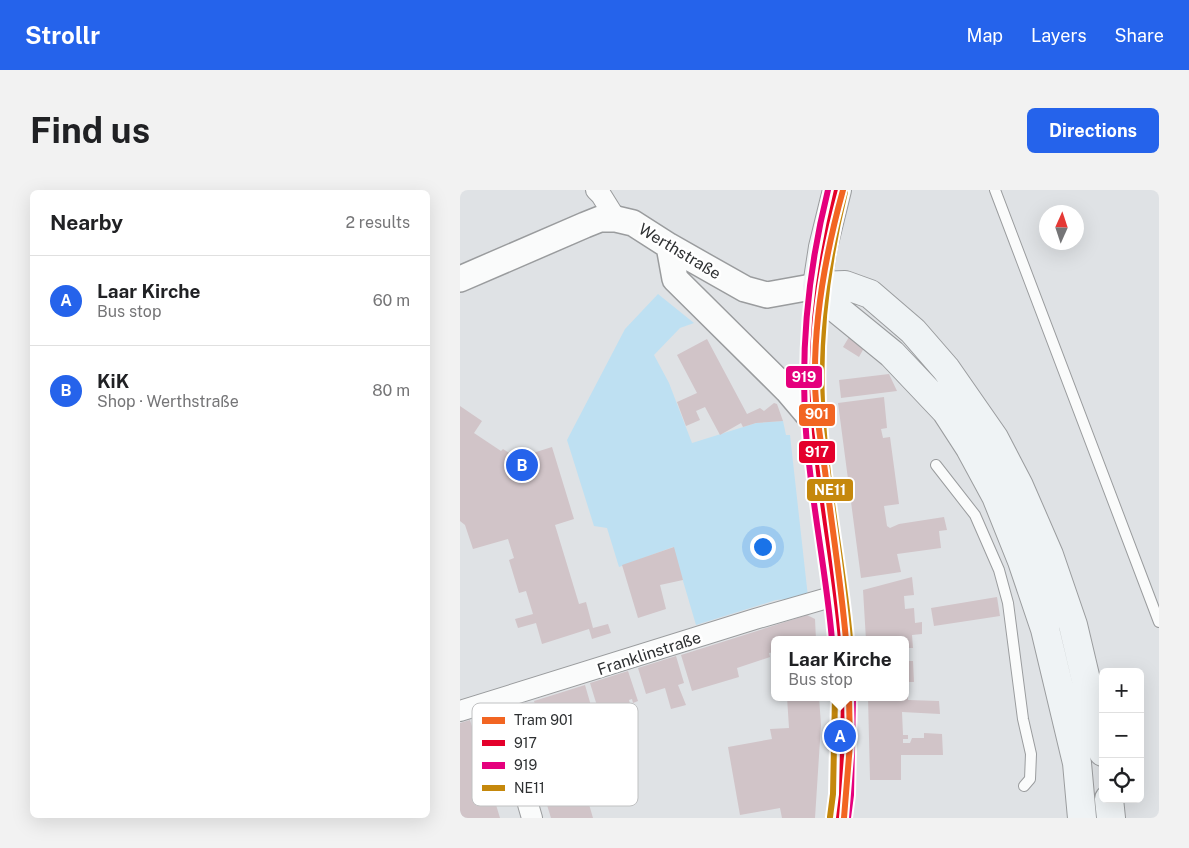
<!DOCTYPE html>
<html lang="en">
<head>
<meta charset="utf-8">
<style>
  body { margin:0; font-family:"Public Sans",sans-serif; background:#f2f2f2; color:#202124 }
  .controls { position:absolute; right:15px; bottom:15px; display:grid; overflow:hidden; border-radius:8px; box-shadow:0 5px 20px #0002 }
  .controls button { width:45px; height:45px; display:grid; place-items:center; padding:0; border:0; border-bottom:1px solid #e0e0e0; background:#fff; color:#202124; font:25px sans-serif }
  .compass { position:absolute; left:579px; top:15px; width:45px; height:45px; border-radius:50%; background:#fff; box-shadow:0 5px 20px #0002; rotate:3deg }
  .you { position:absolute; left:302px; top:356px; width:18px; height:18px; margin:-12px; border:4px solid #fff; border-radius:50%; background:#1a73e8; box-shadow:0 0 0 8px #1a73e833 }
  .badge { display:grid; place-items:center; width:32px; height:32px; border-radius:50%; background:#2563eb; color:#fff; font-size:16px; font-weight:700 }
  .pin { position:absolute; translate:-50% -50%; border:2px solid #fff; box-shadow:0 1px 5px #0006 }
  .popup { position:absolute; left:311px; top:446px; width:138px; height:65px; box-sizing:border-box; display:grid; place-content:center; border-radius:8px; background:#fff; filter:drop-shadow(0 1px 4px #0005); font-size:16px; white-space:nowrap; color:#757577 }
  .popup b { font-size:19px; color:#202124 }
  .popup::after { content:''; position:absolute; left:50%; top:100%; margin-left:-10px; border:10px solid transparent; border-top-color:#fff }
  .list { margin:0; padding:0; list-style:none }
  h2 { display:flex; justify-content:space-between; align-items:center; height:65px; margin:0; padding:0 20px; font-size:21px }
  h2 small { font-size:16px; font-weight:400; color:#757577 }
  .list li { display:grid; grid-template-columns:32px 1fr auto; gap:15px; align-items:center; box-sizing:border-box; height:90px; padding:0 20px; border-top:1px solid #e0e0e0 }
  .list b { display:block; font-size:19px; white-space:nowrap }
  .list p { margin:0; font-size:16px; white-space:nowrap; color:#757577 }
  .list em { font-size:16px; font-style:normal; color:#757577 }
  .icon { flex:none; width:28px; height:28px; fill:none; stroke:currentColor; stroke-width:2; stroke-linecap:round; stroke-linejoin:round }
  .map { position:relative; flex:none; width:699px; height:628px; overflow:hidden; border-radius:8px }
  header { display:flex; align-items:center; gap:30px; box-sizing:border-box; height:70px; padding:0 25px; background:#2563eb; color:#fff }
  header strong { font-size:24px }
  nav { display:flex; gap:28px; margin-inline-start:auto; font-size:18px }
  .intro { display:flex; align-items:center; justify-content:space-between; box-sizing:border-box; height:120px; padding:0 30px }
  h1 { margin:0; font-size:35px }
  .button { padding:12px 22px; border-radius:8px; background:#2563eb; color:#fff; font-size:18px; font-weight:700 }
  main { display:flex; gap:30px; padding:0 30px }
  aside { flex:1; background:#fff; border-radius:8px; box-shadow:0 5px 20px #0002 }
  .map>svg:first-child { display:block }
  .green { fill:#bee0f2 }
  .building { fill:#d1c4c8 }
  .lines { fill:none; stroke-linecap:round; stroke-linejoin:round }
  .service-casing { stroke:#9a9c9e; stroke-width:12 }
  .minor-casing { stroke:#9a9c9e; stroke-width:22 }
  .tertiary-casing { stroke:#9a9c9e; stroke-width:28 }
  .secondary-casing { stroke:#9a9c9e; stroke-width:30 }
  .service { stroke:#fafbfb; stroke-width:10 }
  .minor { stroke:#fafbfb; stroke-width:20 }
  .tertiary { stroke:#fafbfb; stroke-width:25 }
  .secondary { stroke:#eff3f5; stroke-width:28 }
  .bus-1-casing { stroke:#fff; stroke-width:10 }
  .bus-2-casing { stroke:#fff; stroke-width:10 }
  .bus-3-casing { stroke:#fff; stroke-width:10 }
  .bus-1 { stroke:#e4002b; stroke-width:6 }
  .bus-2 { stroke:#e5007d; stroke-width:6 }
  .bus-3 { stroke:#c5880c; stroke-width:6 }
  .tram-1-casing { stroke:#fff; stroke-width:10 }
  .tram-1 { stroke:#f26522; stroke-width:6 }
  .labels { text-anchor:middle; stroke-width:5; stroke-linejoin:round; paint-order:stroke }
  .street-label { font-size:16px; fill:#2e3032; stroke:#fff }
  .key { fill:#fff; stroke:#c0c1c2; stroke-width:1 }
  .key-label { font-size:14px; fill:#2e3032 }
  .line-badge { stroke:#fff; stroke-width:2 }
  .badge-label { font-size:14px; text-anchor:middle; font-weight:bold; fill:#fff }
</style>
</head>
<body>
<header>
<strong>Strollr</strong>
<nav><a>Map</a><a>Layers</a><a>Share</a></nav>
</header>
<div class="intro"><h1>Find us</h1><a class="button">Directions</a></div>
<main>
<aside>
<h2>Nearby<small>2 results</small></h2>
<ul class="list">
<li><span class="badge">A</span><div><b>Laar Kirche</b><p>Bus stop</p></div><em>60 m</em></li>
<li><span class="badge">B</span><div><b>KiK</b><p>Shop · Werthstraße</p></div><em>80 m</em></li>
</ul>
</aside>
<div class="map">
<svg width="699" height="628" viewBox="0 0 699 628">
  <rect width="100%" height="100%" fill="#dfe2e5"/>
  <!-- green -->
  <path class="green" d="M 198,104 L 234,133 L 220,138 L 194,165 L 209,193 L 232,253 L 296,233 L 323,231 L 326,245 L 330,245 L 348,407 L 316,410 L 236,435 L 213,357 L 159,377 L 147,338 L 134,336 L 107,250 L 165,139 Z"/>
  <!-- building -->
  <path class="building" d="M 389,147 L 404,158 L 399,167 L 383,157 Z
    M 247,149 L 287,224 L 300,218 L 304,221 L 314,213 L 317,214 L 323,231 L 296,233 L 283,237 L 281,233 L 260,245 L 245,217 L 236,221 L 240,230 L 226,236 L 217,212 L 237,203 L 217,165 Z
    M 429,184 L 437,201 L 381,208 L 379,190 Z
    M 424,207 L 427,238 L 421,239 L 423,248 L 430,247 L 439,314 L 424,316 L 427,336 L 430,338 L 439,334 L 484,327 L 487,340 L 479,341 L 481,358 L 437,364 L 441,382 L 401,388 L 378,213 Z
    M 0,216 L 22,231 L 14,243 L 41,261 L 43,259 L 57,268 L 92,257 L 114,329 L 95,335 L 119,414 L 126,412 L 133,438 L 148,434 L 151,443 L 132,449 L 129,439 L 82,454 L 76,433 L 58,438 L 55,429 L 73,424 L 66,401 L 59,403 L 49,370 L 54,368 L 48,349 L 13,359 L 5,335 L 0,331 Z
    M 214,357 L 223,390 L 200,395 L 206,419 L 178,428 L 162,375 Z
    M 452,387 L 454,405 L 444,406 L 445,419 L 454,418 L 455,433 L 462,432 L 462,444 L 452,445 L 453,458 L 445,458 L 445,450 L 406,450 L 403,400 Z
    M 537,407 L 540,426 L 474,436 L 471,418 Z
    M 347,425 L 355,429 L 356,450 L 315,450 L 315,462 L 309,463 L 310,467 L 277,478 L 279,487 L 232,501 L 221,465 Z
    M 216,466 L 224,493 L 218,495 L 226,515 L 211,519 L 205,498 L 186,504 L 178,478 Z
    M 445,471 L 453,471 L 454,492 L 448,492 L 448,510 L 479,511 L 480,524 L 442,522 L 443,545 L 448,545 L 448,549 L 443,549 L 443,553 L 450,553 L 452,548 L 464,548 L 464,543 L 482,544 L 483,565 L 441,565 L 441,590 L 410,590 L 408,507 L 445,507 Z
    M 168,481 L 178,511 L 173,513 L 172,509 L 169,510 L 172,521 L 160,525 L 160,522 L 151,525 L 148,516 L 138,519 L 130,493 Z
    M 125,495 L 136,533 L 108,542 L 133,628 L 91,628 L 69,556 L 86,551 L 74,511 Z
    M 327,507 L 359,507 L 361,535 L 355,628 L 322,628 L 320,618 L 280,625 L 268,557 L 312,549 L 310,539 L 329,538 Z
    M 10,530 L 25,578 L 40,628 L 2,628 L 0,621 L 0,533 Z"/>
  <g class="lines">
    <defs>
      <path id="service" d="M 535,0 L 699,432
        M 476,275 L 515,325 L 539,380 L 548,413 L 563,529 L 571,564 L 570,589 L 564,596"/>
      <path id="minor" d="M 136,0 L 141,5 L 156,29
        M 357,96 C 352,145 351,195 355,245 C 362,314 376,381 381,450
        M 38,510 L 72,628
        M 0,521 L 295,429 L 378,405
        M 379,628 L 382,605 L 384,507"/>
      <path id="tertiary" d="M 209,56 L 215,89 L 327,200 L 355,233
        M 0,89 L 125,35 L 140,29 L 156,29 L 173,33 L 209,56 L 285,99 L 307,105 L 357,96"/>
      <path id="secondary" d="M 357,96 L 367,111 L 432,164 L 486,221 L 510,258 L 536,306 L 562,371 L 585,439 L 617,573 L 622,628
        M 357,96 L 385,95 L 410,104 L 453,141 L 486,179 L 534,248 L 559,296 L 589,365 L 613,435 L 643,562
        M 357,96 L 363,57 L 377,0
        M 649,609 L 651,628"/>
    </defs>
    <!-- service casing -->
    <use href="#service" class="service-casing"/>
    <!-- minor casing -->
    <use href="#minor" class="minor-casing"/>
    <!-- tertiary casing -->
    <use href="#tertiary" class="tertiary-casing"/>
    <!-- secondary casing -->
    <use href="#secondary" class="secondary-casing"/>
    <!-- service -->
    <use href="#service" class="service"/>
    <!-- minor -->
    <use href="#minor" class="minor"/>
    <!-- tertiary -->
    <use href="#tertiary" class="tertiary"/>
    <!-- secondary -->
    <use href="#secondary" class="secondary"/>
    <defs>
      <path id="bus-1" d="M 377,0 C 360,70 350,139 353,211 C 356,291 374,370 381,450
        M 379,628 L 382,605 L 384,507"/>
      <path id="bus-2" d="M 368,0 C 348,80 340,160 346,242 C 351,311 366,380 372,450
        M 388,628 L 391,605 L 393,507"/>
      <path id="bus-3" d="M 385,2 C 368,71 359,141 362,212 C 365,292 383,370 390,449
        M 370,627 L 373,604 L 375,507"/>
    </defs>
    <!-- bus-1 casing -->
    <use href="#bus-1" class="bus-1-casing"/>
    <!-- bus-2 casing -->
    <use href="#bus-2" class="bus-2-casing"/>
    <!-- bus-3 casing -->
    <use href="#bus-3" class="bus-3-casing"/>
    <!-- bus-1 -->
    <use href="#bus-1" class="bus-1"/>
    <!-- bus-2 -->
    <use href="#bus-2" class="bus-2"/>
    <!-- bus-3 -->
    <use href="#bus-3" class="bus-3"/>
    <defs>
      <path id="tram-1" d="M 383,0 C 366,62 354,126 355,190 C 355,221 361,251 365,281 C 372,337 381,393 386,450
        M 384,628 L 390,554 L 389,507"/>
    </defs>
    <!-- tram-1 casing -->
    <use href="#tram-1" class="tram-1-casing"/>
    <!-- tram-1 -->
    <use href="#tram-1" class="tram-1"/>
  </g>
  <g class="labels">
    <!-- street labels -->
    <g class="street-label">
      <text transform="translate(220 61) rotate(31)" y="6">Werthstraße</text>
      <text transform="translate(189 463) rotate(-18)" y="6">Franklinstraße</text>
    </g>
  </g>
  <!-- legend -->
  <rect x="12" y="513" width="166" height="103" rx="8" class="key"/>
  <rect x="22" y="527" width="23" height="7" fill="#f26522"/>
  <rect x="22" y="550" width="23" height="6" fill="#e4002b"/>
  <rect x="22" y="572" width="23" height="7" fill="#e5007d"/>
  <rect x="22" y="595" width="23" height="6" fill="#c5880c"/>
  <g class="key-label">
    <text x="54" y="535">Tram 901</text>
    <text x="54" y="558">917</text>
    <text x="54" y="580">919</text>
    <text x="54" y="603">NE11</text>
  </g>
  <g class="line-badge">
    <rect x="325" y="175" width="38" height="24" rx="5" fill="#e5007d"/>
    <rect x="338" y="213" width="38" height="24" rx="5" fill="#f26522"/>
    <rect x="338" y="250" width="38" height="24" rx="5" fill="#e4002b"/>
    <rect x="346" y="288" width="48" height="24" rx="5" fill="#c5880c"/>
  </g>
  <g class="badge-label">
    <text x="344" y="192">919</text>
    <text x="357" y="229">901</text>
    <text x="357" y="267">917</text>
    <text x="370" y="305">NE11</text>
  </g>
</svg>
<div class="controls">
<button>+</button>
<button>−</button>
<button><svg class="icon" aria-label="locate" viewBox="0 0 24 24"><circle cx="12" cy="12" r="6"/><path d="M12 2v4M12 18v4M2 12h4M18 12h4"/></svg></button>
</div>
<svg class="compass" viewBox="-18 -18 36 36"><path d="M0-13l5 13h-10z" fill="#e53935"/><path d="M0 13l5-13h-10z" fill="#757577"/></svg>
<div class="you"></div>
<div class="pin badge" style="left:380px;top:546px">A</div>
<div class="popup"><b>Laar Kirche</b>Bus stop</div>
<div class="pin badge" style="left:62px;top:275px">B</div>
</div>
</main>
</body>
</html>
